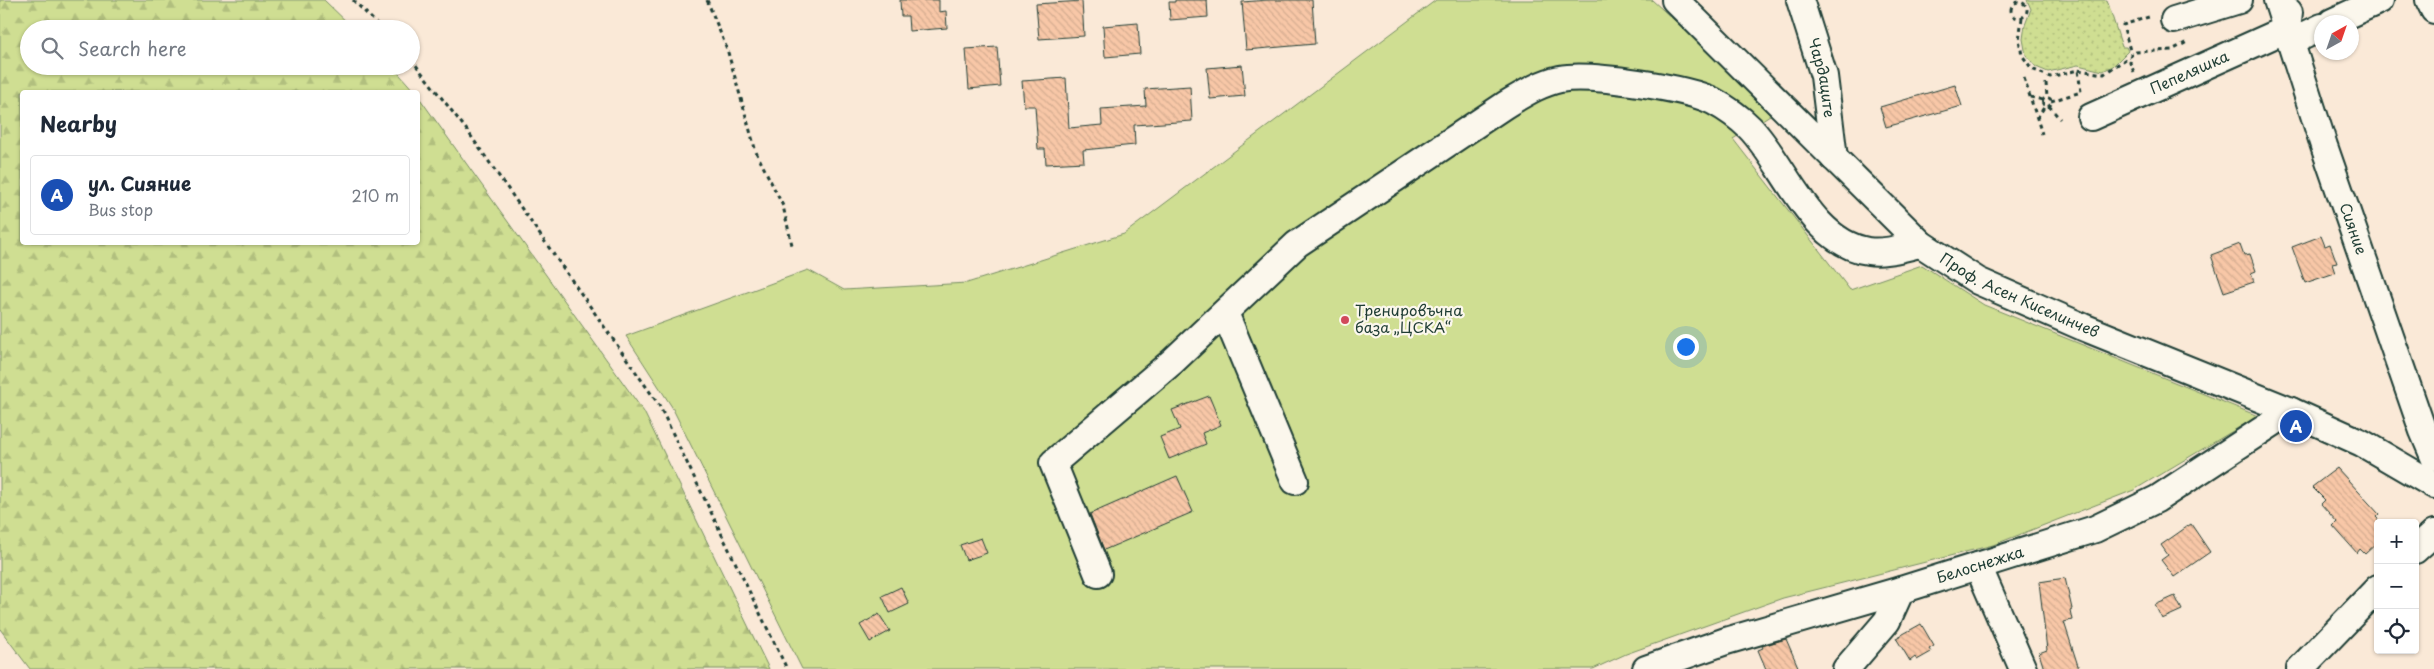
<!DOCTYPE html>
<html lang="en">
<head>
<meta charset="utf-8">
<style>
  body { margin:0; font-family:"Playpen Sans",sans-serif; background:#f2f2f3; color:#1f2937 }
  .controls { position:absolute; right:15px; bottom:15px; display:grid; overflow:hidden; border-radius:5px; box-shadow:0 1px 4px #0004 }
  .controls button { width:45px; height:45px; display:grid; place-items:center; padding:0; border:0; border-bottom:1px solid #e0e1e3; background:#fff; color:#1f2937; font:25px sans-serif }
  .compass { position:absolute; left:2314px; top:15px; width:45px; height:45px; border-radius:50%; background:#fff; box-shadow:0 1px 4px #0004; rotate:40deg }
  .you { position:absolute; left:1685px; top:346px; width:18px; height:18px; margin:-12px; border:4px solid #fff; border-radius:50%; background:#1a73e8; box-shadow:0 0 0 8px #1a73e833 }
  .badge { display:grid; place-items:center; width:32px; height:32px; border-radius:50%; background:#7c3aed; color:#fff; font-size:16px; font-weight:700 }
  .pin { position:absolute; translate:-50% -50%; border:2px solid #fff; box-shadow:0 1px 5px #0006 }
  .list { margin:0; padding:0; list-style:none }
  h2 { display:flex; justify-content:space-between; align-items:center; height:65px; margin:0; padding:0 20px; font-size:21px }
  h2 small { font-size:16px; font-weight:400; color:#747a83 }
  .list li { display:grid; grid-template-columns:32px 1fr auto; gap:15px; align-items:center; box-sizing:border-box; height:80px; margin:0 10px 10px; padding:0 10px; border:1px solid #e0e1e3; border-radius:5px }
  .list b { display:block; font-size:19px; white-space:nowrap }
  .list p { margin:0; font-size:16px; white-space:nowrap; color:#747a83 }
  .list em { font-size:16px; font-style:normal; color:#747a83 }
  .icon { flex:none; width:28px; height:28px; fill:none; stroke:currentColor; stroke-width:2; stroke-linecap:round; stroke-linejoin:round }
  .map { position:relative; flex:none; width:2434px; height:669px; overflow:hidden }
  .search { position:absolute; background:#fff; box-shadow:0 1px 4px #0004; left:20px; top:20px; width:400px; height:55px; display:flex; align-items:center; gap:12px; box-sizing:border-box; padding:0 18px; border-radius:28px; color:#747a83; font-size:19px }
  .panel { position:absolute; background:#fff; box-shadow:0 1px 4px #0004; left:20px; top:90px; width:400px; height:155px; border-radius:5px }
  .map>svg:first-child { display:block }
  .grass { fill:url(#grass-dots); stroke:#778e63 }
  .forest { fill:url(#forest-firs); stroke:#778e63 }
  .park { fill:#cfde92; stroke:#778e63 }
  .building { fill:url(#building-back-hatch); stroke:#1f3d34 }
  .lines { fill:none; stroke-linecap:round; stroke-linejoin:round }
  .minor-casing { stroke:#1f3d34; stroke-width:30 }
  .path { stroke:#1f3d34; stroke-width:3; stroke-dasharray:4 4; stroke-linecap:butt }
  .minor { stroke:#fbf7ec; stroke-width:26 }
  .poi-dot { fill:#d1495b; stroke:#fbf7ec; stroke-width:2 }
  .labels { text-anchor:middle; stroke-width:4.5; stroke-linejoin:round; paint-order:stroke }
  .street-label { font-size:15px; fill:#1f3d34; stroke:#fbf7ec }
  .poi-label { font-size:15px; fill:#1f3d34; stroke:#fbf7ec; text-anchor:start }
</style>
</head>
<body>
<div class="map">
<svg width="2434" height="669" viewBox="0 0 2434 669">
  <defs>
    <pattern id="grass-dots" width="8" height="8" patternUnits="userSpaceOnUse" patternTransform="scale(1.25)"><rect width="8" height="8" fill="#cfde92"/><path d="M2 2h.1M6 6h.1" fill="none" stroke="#b1bf7e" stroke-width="1.8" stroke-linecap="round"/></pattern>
    <pattern id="forest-firs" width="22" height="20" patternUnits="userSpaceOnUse" patternTransform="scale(1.25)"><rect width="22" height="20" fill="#cfde92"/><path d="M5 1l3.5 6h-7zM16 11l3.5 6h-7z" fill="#b1bf7e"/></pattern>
    <pattern id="building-back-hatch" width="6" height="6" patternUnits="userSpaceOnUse" patternTransform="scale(1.25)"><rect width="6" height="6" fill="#f8c7a7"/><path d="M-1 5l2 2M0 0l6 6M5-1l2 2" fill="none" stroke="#d4ac90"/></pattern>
  </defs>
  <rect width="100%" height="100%" fill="#fae9d7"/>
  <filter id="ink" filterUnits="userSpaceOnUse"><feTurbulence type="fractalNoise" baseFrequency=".02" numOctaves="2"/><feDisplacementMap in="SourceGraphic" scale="10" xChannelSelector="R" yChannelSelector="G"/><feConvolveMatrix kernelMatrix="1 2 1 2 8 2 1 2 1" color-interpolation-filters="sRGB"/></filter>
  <g filter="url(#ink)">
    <!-- grass -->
    <path class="grass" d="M 2027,0 L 2107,0 L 2122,47 L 2126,47 L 2128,51 L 2113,66 L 2103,71 L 2078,65 L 2048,72 L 2036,67 L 2026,55 L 2023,39 L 2025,25 L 2031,9 Z"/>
    <!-- forest -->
    <path class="forest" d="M 0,0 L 324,0 L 354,29 L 29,29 L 29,66 L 392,66 L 415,92 L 22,92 L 22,242 L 418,242 L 418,96 L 644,412 L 769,669 L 30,669 L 0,629 Z"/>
    <!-- park -->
    <path class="park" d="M 1436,0 L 1652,0 L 1695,39 L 1770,115 L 1733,139 L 1850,290 L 1922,265 L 1984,305 L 2258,416 L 2134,490 L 1993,545 L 1783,598 L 1626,654 L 1593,669 L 802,669 L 672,407 L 626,336 L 808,270 L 844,290 L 967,283 L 1124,234 Z"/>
    <!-- building -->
    <path class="building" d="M 900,0 L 939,0 L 939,12 L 946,11 L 947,28 L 909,31 L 908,16 L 901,16 Z
      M 1175,0 L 1207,0 L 1208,17 L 1170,20 L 1169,2 L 1175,2 Z
      M 1268,0 L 1312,0 L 1315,44 L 1246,50 L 1242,2 Z
      M 1082,1 L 1084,36 L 1039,39 L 1036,4 Z
      M 1138,23 L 1140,54 L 1105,57 L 1103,26 Z
      M 997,47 L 1000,86 L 969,89 L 966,49 Z
      M 1242,65 L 1245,96 L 1210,99 L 1207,68 Z
      M 1066,78 L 1069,128 L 1102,125 L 1101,109 L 1146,106 L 1145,89 L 1190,86 L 1192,121 L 1134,125 L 1135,145 L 1083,150 L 1084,162 L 1046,164 L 1045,149 L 1038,149 L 1035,106 L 1024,106 L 1022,81 Z
      M 1955,85 L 1962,106 L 1886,127 L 1880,107 Z
      M 2321,236 L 2325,246 L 2330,244 L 2337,263 L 2332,264 L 2335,273 L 2305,283 L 2292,247 Z
      M 2240,244 L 2244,255 L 2250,254 L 2256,271 L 2251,273 L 2254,282 L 2224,292 L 2211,255 Z
      M 1209,396 L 1221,425 L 1202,433 L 1206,444 L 1169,459 L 1160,437 L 1180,429 L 1172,410 Z
      M 2337,468 L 2379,514 L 2376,517 L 2378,519 L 2378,542 L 2365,554 L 2360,549 L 2357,553 L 2333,526 L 2337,522 L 2321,504 L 2325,500 L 2312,487 Z
      M 1177,476 L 1193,512 L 1104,550 L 1090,514 Z
      M 2191,524 L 2210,552 L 2174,577 L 2161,560 L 2168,555 L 2161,545 Z
      M 981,538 L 987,553 L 966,560 L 960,545 Z
      M 2065,578 L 2072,609 L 2070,610 L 2072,620 L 2064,622 L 2079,669 L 2044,669 L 2039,653 L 2047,650 L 2039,582 Z
      M 901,587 L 909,604 L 890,613 L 882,596 Z
      M 2175,596 L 2182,610 L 2162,619 L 2155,605 Z
      M 879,614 L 890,631 L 870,642 L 860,625 Z
      M 1921,624 L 1934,646 L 1929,649 L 1931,652 L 1917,660 L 1915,657 L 1910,661 L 1896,638 Z
      M 1786,639 L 1799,669 L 1766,669 L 1758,650 L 1763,648 L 1762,646 Z"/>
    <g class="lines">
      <defs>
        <g id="minor">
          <path id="s1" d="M 1675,0 L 1921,244 L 1978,281 L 2083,327 L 2291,411 L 2362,443 L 2434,485"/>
          <path id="s2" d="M 1800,0 L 1824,76 L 1834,158"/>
          <path id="s3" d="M 2277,0 L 2324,146 L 2423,431 L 2434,457"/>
          <path d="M 2429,0 L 2434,10"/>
          <path d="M 2174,20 L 2239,0"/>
          <path d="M 2332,22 L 2380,0"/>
          <path d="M 2291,42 L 2322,27"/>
          <path id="s4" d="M 2091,117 L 2287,29 L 2289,12"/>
          <path d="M 1225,313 L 1295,481"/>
          <path d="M 2415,550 L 2434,533"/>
          <path d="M 1978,566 L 2023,669"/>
          <path d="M 1098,574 L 1053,463 L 1173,361 L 1297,244 L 1505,105 C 1522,95 1540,83 1560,79 C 1589,73 1687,88 1713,101 C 1726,108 1740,118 1750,128 C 1785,164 1811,243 1868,251 C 1885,254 1904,247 1921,244"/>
          <path id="s5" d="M 1646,669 L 1726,641 L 1901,590 L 2095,529 L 2157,499 L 2291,411"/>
          <path d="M 1846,669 L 1887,621 L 1901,590"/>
          <path d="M 2300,669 L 2378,588"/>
        </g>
      </defs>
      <!-- minor casing -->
      <use href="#minor" class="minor-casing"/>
      <!-- path -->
      <path class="path" d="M 353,0 L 382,29
        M 707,0 L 727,49 L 756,152 L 783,206 L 792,245
        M2011 10a8 8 0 1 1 16 0a8 8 0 1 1-16 0Z
        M 2022,18 L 2019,40 L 2022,55 L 2032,69 L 2050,77 L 2078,70 L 2104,74 L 2136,52 L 2172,50 L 2189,41
        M 411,59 L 466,129 L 659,405 L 787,669
        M 2134,72 L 2130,63 L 2131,54 L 2123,25 L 2152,16
        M 2024,78 L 2042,134
        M 2046,83 L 2047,98
        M 2030,97 L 2043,100
        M2042.5 102a4.5 4.5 0 1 1 9 0a4.5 4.5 0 1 1-9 0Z
        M 2051,101 L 2081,92 L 2078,70
        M 2049,106 L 2060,119
        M 2037,118 L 2045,106"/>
      <!-- minor -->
      <use href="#minor" class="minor"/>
    </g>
  </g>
  <!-- markers -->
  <circle class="poi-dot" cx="1345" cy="320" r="5"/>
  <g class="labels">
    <!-- street labels -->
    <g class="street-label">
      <text dy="5" stroke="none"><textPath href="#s4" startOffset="108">Пепеляшка</textPath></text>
      <text dy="5" stroke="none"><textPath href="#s2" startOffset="81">Чардаците</textPath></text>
      <text dy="5" stroke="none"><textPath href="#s3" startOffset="241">Сияние</textPath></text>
      <text dy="5" stroke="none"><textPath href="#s1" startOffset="458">Проф. Асен Киселинчев</textPath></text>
      <text dy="5" stroke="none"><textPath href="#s5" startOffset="350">Белоснежка</textPath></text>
    </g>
    <!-- poi labels -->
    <g class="poi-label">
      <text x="1355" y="316">Тренировъчна<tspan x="1355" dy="17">база „ЦСКА“</tspan></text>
    </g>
  </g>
</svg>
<div class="controls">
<button>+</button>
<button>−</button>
<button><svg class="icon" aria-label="locate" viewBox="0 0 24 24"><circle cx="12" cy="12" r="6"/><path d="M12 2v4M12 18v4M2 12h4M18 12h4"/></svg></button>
</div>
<svg class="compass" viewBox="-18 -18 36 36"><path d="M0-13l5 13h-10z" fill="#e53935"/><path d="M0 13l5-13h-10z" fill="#747a83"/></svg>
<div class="you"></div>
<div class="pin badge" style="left:2296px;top:426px;background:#1a4fb4">A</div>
<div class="search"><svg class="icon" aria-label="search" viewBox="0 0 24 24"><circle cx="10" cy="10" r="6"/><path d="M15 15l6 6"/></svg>Search here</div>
<section class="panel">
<h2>Nearby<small></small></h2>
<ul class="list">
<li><span class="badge" style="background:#1a4fb4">A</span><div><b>ул. Сияние</b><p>Bus stop</p></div><em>210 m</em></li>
</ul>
</section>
</div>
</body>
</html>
